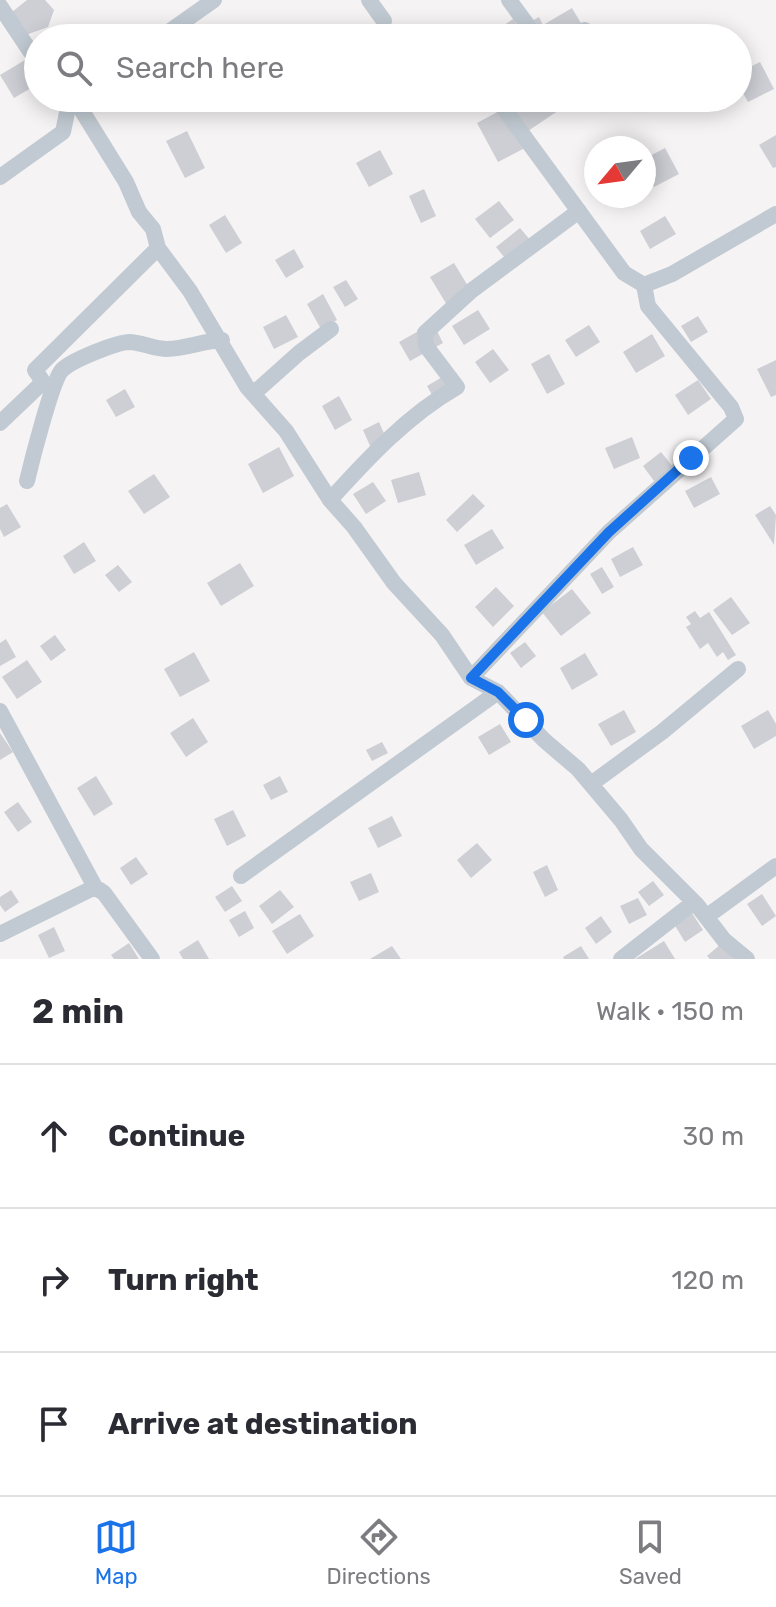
<!DOCTYPE html>
<html lang="en">
<head>
<meta charset="utf-8">
<style>
  body { margin:0; font-family:Rubik,sans-serif; background:#f7f7f7; color:#2b2b33 }
  .compass { position:absolute; left:584px; top:136px; width:72px; height:72px; border-radius:50%; background:#fff; box-shadow:0 4px 20px #0003; rotate:241deg }
  .stop { position:absolute; width:24px; height:24px; margin:-18px; border:6px solid #1a73e8; border-radius:50%; background:#fff }
  .stop.end { background:#1a73e8; border-color:#fff; box-shadow:0 2px 8px #0008 }
  .list { margin:0; padding:0; list-style:none }
  h2 { display:flex; justify-content:space-between; align-items:center; height:104px; margin:0; padding:0 32px; font-size:34px }
  h2 small { font-size:26px; font-weight:400; color:#7c7c81 }
  .list li { display:grid; grid-template-columns:52px 1fr auto; gap:24px; align-items:center; box-sizing:border-box; height:144px; padding:0 32px; border-top:2px solid #e1e1e2 }
  .list b { display:block; font-size:30px; white-space:nowrap }
  .list em { font-size:26px; font-style:normal; color:#7c7c81 }
  .icon { flex:none; width:44px; height:44px; fill:none; stroke:currentColor; stroke-width:2; stroke-linecap:round; stroke-linejoin:round }
  .map { position:relative; flex:none; width:776px; height:959px; overflow:hidden }
  .search { position:absolute; background:#fff; box-shadow:0 4px 20px #0003; left:24px; right:24px; top:24px; height:88px; display:flex; align-items:center; gap:20px; box-sizing:border-box; padding:0 28px; border-radius:44px; color:#7c7c81; font-size:30px }
  .sheet { height:536px; background:#fff }
  nav { display:flex; justify-content:space-around; align-items:center; box-sizing:border-box; height:112px; border-top:2px solid #e1e1e2; background:#fff; font-size:22px; color:#7c7c81 }
  nav a { display:grid; justify-items:center; gap:4px }
  nav .on { color:#1a73e8 }
  .map>svg:first-child { display:block }
  .building { fill:#cdcfd5 }
  .lines { fill:none; stroke-linecap:round; stroke-linejoin:round }
  .minor { stroke:#c1cad2; stroke-width:16 }
  .route { stroke:#1a73e8; stroke-width:10 }
</style>
</head>
<body>
<div class="map">
<svg width="776" height="959" viewBox="0 0 776 959">
  <rect width="100%" height="100%" fill="#f5f3f3"/>
  <!-- building -->
  <path class="building" d="M 27,0 L 45,0 L 54,10 L 48,27 L 23,36 L 12,12 Z
    M 572,8 L 585,30 L 573,38 L 540,38 L 530,22 L 539,17 L 543,25 Z
    M 513,19 L 526,38 L 485,38 Z
    M 25,60 L 38,84 L 14,98 L 0,75 Z
    M 760,62 L 774,89 L 748,102 L 738,84 L 738,73 Z
    M 506,98 L 577,98 L 528,131 Z
    M 501,110 L 529,146 L 498,162 L 477,123 Z
    M 187,131 L 205,168 L 185,178 L 166,141 Z
    M 776,135 L 776,167 L 773,168 L 759,145 Z
    M 665,148 L 679,174 L 654,187 L 644,169 L 644,159 Z
    M 380,150 L 393,174 L 369,187 L 356,163 Z
    M 424,189 L 436,216 L 421,223 L 409,196 Z
    M 499,201 L 514,220 L 490,238 L 475,219 Z
    M 225,215 L 242,243 L 226,253 L 209,225 Z
    M 665,216 L 676,234 L 650,249 L 640,231 Z
    M 520,228 L 536,247 L 512,267 L 496,247 Z
    M 294,249 L 304,267 L 286,278 L 275,260 Z
    M 454,263 L 471,291 L 447,305 L 430,277 Z
    M 346,280 L 358,299 L 345,307 L 333,287 Z
    M 323,294 L 337,320 L 321,329 L 307,304 Z
    M 478,310 L 490,329 L 464,345 L 452,326 Z
    M 286,315 L 298,337 L 274,349 L 263,327 Z
    M 698,316 L 708,332 L 691,342 L 681,326 Z
    M 433,323 L 443,343 L 410,361 L 399,342 Z
    M 589,325 L 600,342 L 576,357 L 565,340 Z
    M 652,334 L 665,356 L 636,373 L 623,352 Z
    M 493,349 L 509,370 L 490,383 L 475,362 Z
    M 549,354 L 565,384 L 547,394 L 531,364 Z
    M 776,360 L 776,395 L 771,397 L 757,369 Z
    M 449,373 L 457,387 L 435,400 L 427,386 Z
    M 698,380 L 711,399 L 688,415 L 675,395 Z
    M 125,389 L 135,407 L 116,417 L 106,400 Z
    M 339,396 L 352,420 L 335,430 L 322,406 Z
    M 379,422 L 387,440 L 371,448 L 363,430 Z
    M 632,437 L 640,458 L 614,469 L 605,448 Z
    M 279,447 L 294,476 L 263,493 L 248,464 Z
    M 661,452 L 673,467 L 654,481 L 643,466 Z
    M 419,472 L 426,495 L 398,503 L 391,480 Z
    M 154,474 L 170,497 L 144,514 L 128,491 Z
    M 711,477 L 720,494 L 694,508 L 685,491 Z
    M 373,482 L 386,501 L 366,514 L 353,494 Z
    M 473,494 L 485,506 L 457,532 L 446,520 Z
    M 7,504 L 21,527 L 4,537 L 0,529 L 0,508 Z
    M 770,506 L 776,515 L 774,545 L 755,515 Z
    M 492,529 L 504,548 L 476,565 L 464,545 Z
    M 84,542 L 96,561 L 74,574 L 63,556 Z
    M 633,547 L 643,565 L 620,577 L 611,559 Z
    M 240,563 L 254,586 L 221,606 L 207,583 Z
    M 118,565 L 132,582 L 119,592 L 105,575 Z
    M 602,567 L 614,587 L 602,594 L 590,574 Z
    M 496,587 L 514,606 L 493,627 L 475,607 Z
    M 572,589 L 591,613 L 561,636 L 542,612 Z
    M 731,597 L 750,623 L 732,635 L 713,610 Z
    M 695,611 L 700,618 L 709,612 L 736,655 L 728,660 L 723,652 L 717,657 L 708,643 L 700,649 L 686,627 L 691,624 L 686,617 Z
    M 55,635 L 66,650 L 51,661 L 40,646 Z
    M 6,639 L 16,657 L 0,666 L 0,643 Z
    M 525,642 L 536,656 L 521,668 L 510,653 Z
    M 194,652 L 210,681 L 180,697 L 164,669 Z
    M 585,653 L 598,675 L 572,690 L 560,668 Z
    M 27,660 L 42,682 L 17,699 L 2,677 Z
    M 624,710 L 636,732 L 611,746 L 598,724 Z
    M 768,710 L 776,724 L 776,736 L 754,749 L 741,726 Z
    M 193,718 L 208,742 L 186,757 L 170,733 Z
    M 500,724 L 511,742 L 489,755 L 478,737 Z
    M 0,733 L 13,752 L 0,760 Z
    M 382,742 L 388,753 L 372,761 L 366,750 Z
    M 96,776 L 113,804 L 94,816 L 77,788 Z
    M 280,776 L 288,792 L 271,800 L 263,785 Z
    M 18,802 L 32,822 L 18,832 L 4,812 Z
    M 233,810 L 246,836 L 227,846 L 214,819 Z
    M 392,816 L 402,836 L 378,848 L 368,828 Z
    M 477,843 L 492,860 L 471,878 L 457,860 Z
    M 136,857 L 148,874 L 131,885 L 120,868 Z
    M 547,865 L 558,890 L 545,897 L 533,872 Z
    M 371,873 L 379,892 L 359,901 L 350,882 Z
    M 653,881 L 664,895 L 649,906 L 638,892 Z
    M 232,886 L 242,901 L 225,912 L 215,897 Z
    M 11,890 L 19,902 L 5,912 L 0,905 L 0,897 Z
    M 280,890 L 294,907 L 272,924 L 259,906 Z
    M 762,894 L 776,916 L 762,926 L 747,904 Z
    M 638,898 L 647,915 L 629,924 L 620,906 Z
    M 245,911 L 254,928 L 239,937 L 229,920 Z
    M 692,913 L 703,930 L 685,942 L 674,924 Z
    M 300,914 L 314,936 L 287,954 L 272,931 Z
    M 601,916 L 612,932 L 596,944 L 585,928 Z
    M 54,927 L 65,951 L 49,958 L 38,935 Z
    M 198,940 L 209,959 L 183,959 L 179,952 Z
    M 664,941 L 675,959 L 635,959 Z
    M 129,943 L 139,959 L 114,959 L 111,955 Z
    M 722,943 L 735,958 L 733,959 L 710,959 L 707,956 Z
    M 392,946 L 401,959 L 370,959 Z
    M 581,946 L 589,959 L 564,959 L 563,957 Z"/>
  <g class="lines">
    <!-- minor -->
    <path class="minor" d="M 369,0 L 384,21
      M 509,0 L 537,38
      M 0,6 L 30,51 L 38,59
      M 160,38 L 214,0
      M 573,38 L 585,30
      M 74,98 L 126,182 L 139,212 L 153,229 L 158,248 L 190,291 L 247,387 L 286,431 L 330,500 L 354,527 L 394,583 L 442,635 L 471,678 L 498,692 L 544,740 L 578,769 L 621,820 L 641,849 L 697,905 L 724,940 L 747,959
      M 496,98 L 624,273 L 644,285 L 672,274 L 776,214
      M 0,177 L 63,132 L 70,98
      M 253,394 L 299,353 L 331,329
      M 0,423 L 43,382 L 35,370 L 158,248
      M 27,481 C 31,464 52,380 62,370 C 72,360 117,342 130,342 C 143,343 155,349 167,349 C 185,349 203,341 222,340
      M 330,500 C 368,458 408,415 457,387 L 426,346 L 425,333 L 471,291 L 579,211
      M 471,678 L 609,532 L 736,419 L 731,407 L 648,306 L 644,285
      M 0,711 L 95,887 L 104,893 L 152,959
      M 591,784 L 662,732 L 738,669
      M 241,876 L 498,692
      M 706,917 L 776,866
      M 0,934 L 95,887
      M 621,959 L 694,902"/>
  </g>
  <g class="lines">
    <!-- route -->
    <path class="route" d="M 526,720 L 498,692 L 471,678 L 609,532 L 691,458"/>
  </g>
</svg>
<svg class="compass" viewBox="-18 -18 36 36"><path d="M0-13l5 13h-10z" fill="#e53935"/><path d="M0 13l5-13h-10z" fill="#7c7c81"/></svg>
<div class="stop" style="left:526px;top:720px"></div>
<div class="stop end" style="left:691px;top:458px"></div>
<div class="search"><svg class="icon" aria-label="search" viewBox="0 0 24 24"><circle cx="10" cy="10" r="6"/><path d="M15 15l6 6"/></svg>Search here</div>
</div>
<section class="sheet">
<h2>2 min<small>Walk · 150 m</small></h2>
<ul class="list">
<li><svg class="icon" aria-label="ahead" viewBox="0 0 24 24"><path d="M12 20V5M6 11l6-6 6 6"/></svg><div><b>Continue</b></div><em>30 m</em></li>
<li><svg class="icon" aria-label="right" viewBox="0 0 24 24"><path d="M7 20v-9h11M14 6l5 5-5 5"/></svg><div><b>Turn right</b></div><em>120 m</em></li>
<li><svg class="icon" aria-label="arrive" viewBox="0 0 24 24"><path d="M6 21V4h12l-3 4 3 4H6"/></svg><div><b>Arrive at destination</b></div></li>
</ul>
</section>
<nav>
<a class="on"><svg class="icon" aria-label="map" viewBox="0 0 24 24"><path d="M3 6l6-2 6 2 6-2v14l-6 2-6-2-6 2zM9 4v14M15 6v14"/></svg>Map</a>
<a><svg class="icon" aria-label="directions" viewBox="0 0 24 24"><path d="M12 3l9 9-9 9-9-9zM9 14v-3h6M13 9l2 2-2 2"/></svg>Directions</a>
<a><svg class="icon" aria-label="saved" viewBox="0 0 24 24"><path d="M7 4h10v16l-5-4-5 4z"/></svg>Saved</a>
</nav>
</body>
</html>
